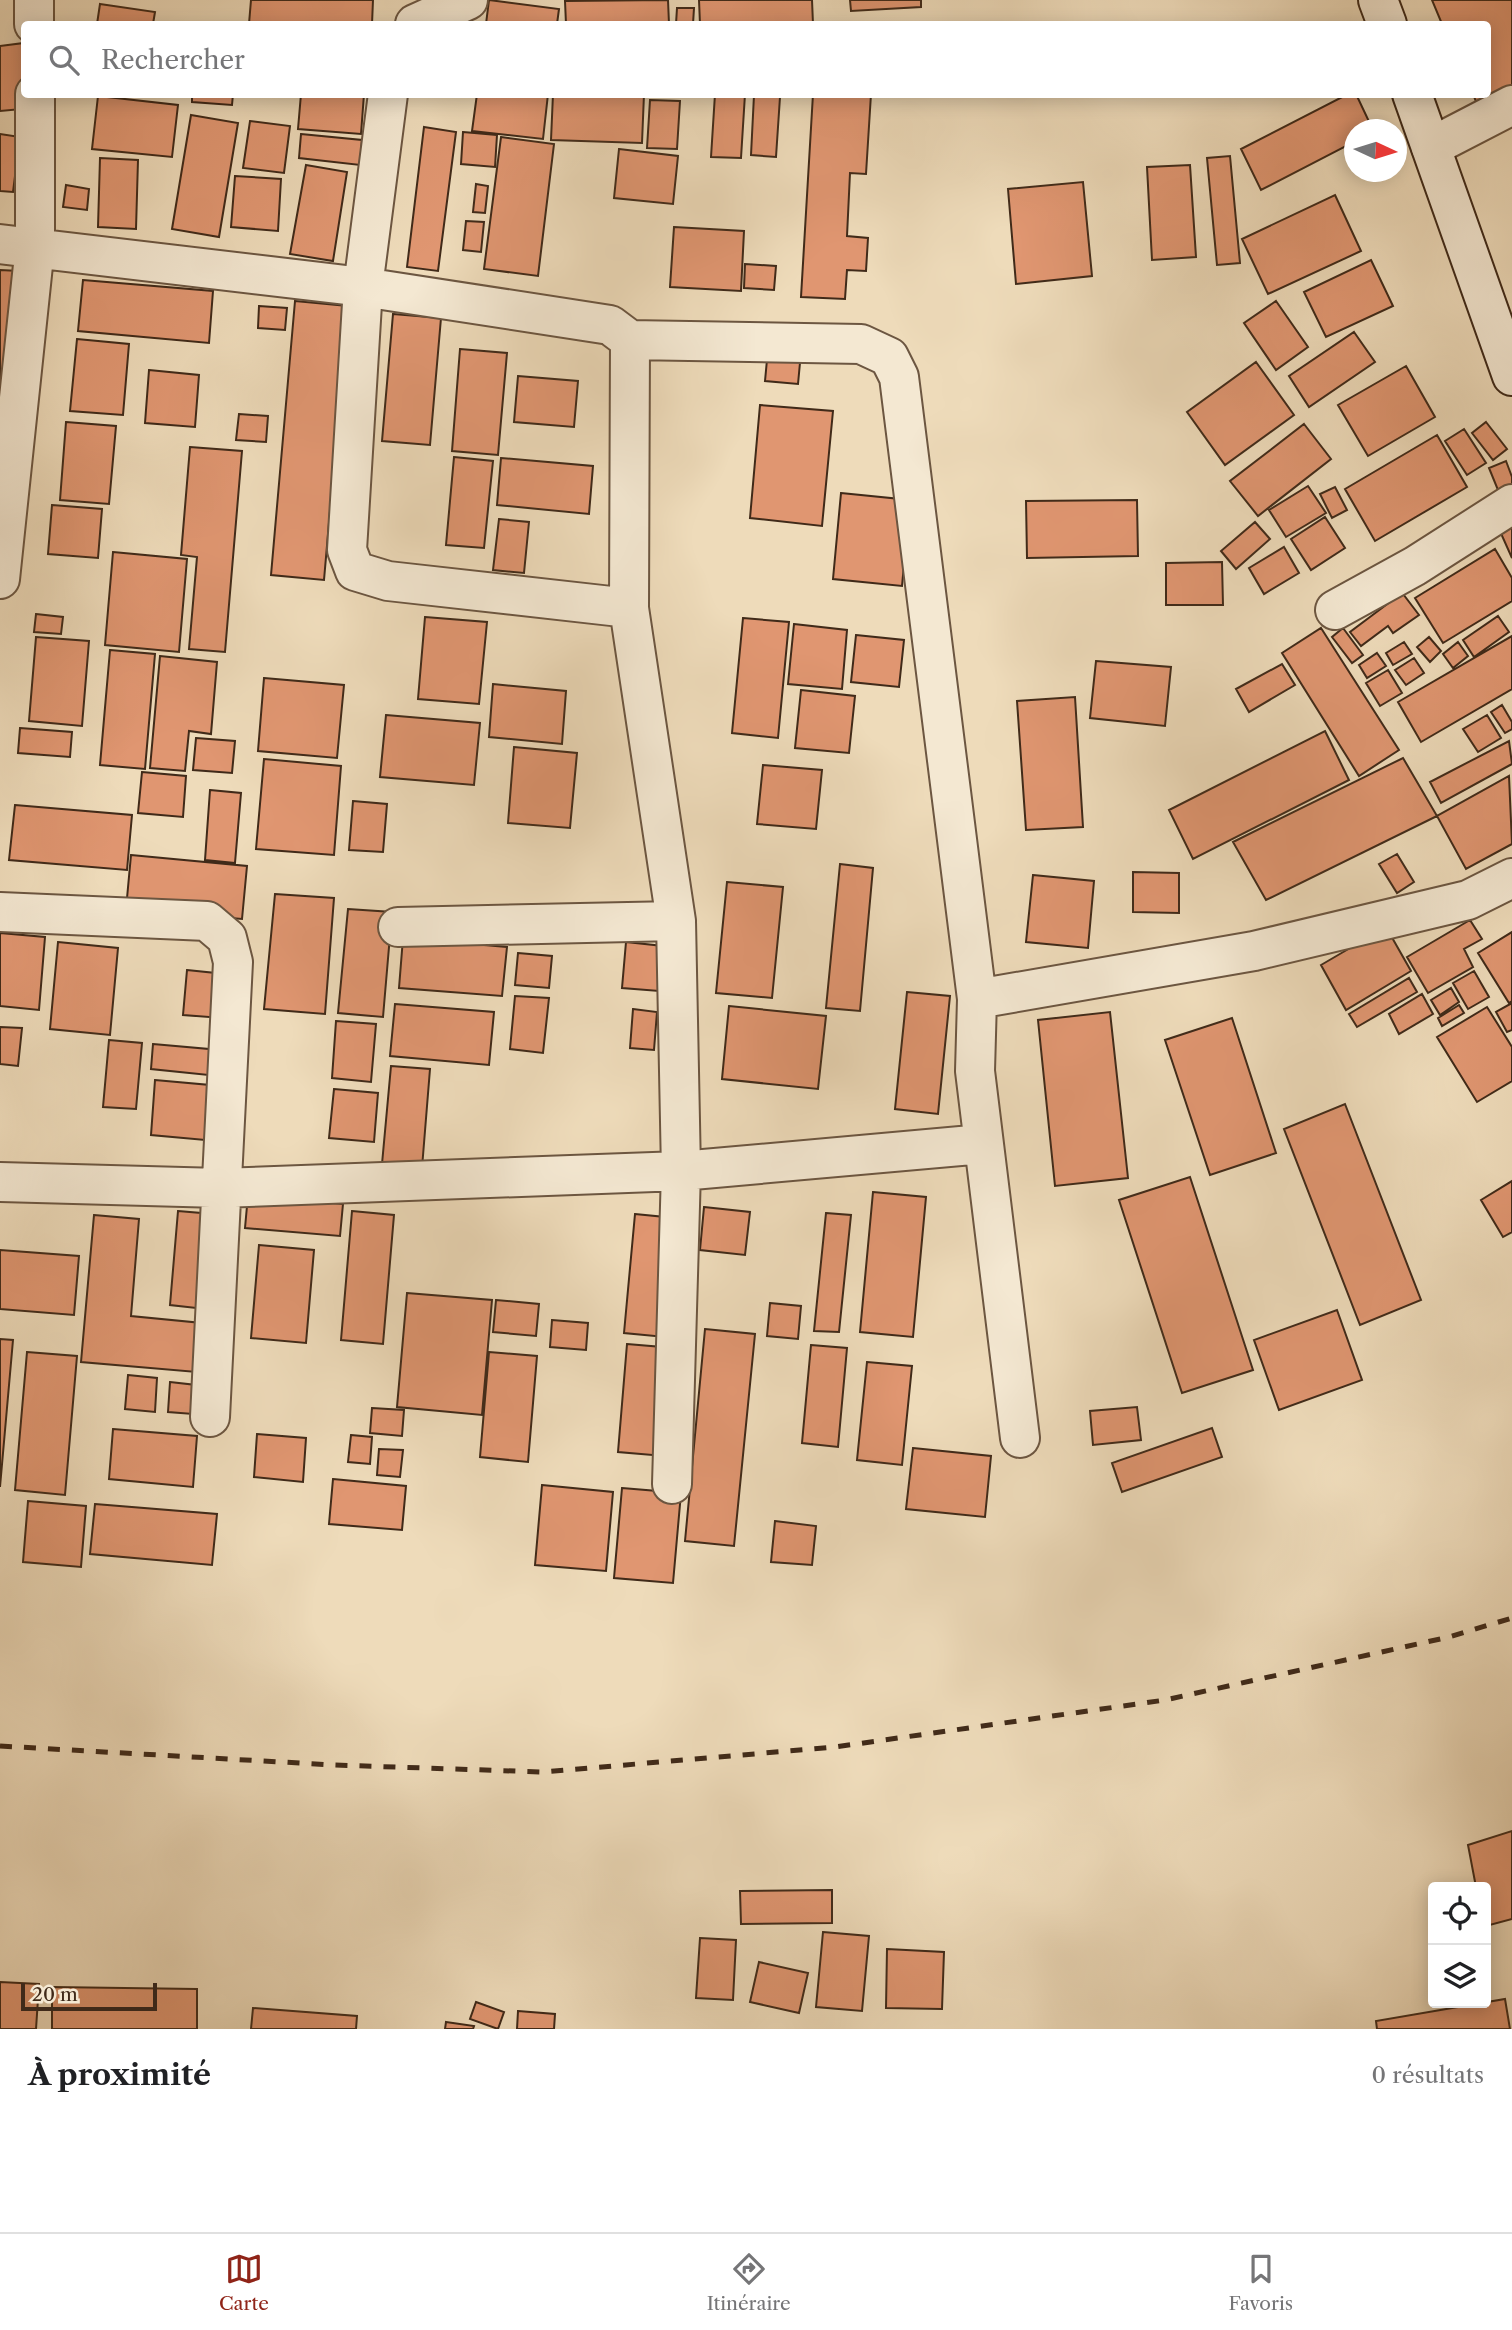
<!DOCTYPE html>
<html lang="fr">
<head>
<meta charset="utf-8">
<style>
  body { margin:0; font-family:"Libre Caslon Text",serif; background:#f2f2f2; color:#202124 }
  .controls { position:absolute; right:21px; bottom:21px; display:grid; overflow:hidden; border-radius:7px; box-shadow:0 4px 18px #0003 }
  .controls button { width:63px; height:63px; display:grid; place-items:center; padding:0; border:0; border-bottom:2px solid #e0e0e0; background:#fff; color:#202124; font:35px sans-serif }
  .compass { position:absolute; left:1344px; top:119px; width:63px; height:63px; border-radius:50%; background:#fff; box-shadow:0 4px 18px #0003; rotate:94deg }
  .scale { position:absolute; left:21px; bottom:18px; width:136px; box-sizing:border-box; padding-left:7px; border:4px solid #402a19; border-top:0; font-size:19px; line-height:24px; white-space:nowrap; color:#402a19; -webkit-text-stroke:5px #f4e8d2; paint-order:stroke }
  .list { margin:0; padding:0; list-style:none }
  h2 { display:flex; justify-content:space-between; align-items:center; height:91px; margin:0; padding:0 28px; font-size:30px }
  h2 small { font-size:23px; font-weight:400; color:#757577 }
  .icon { flex:none; width:38px; height:38px; fill:none; stroke:currentColor; stroke-width:2; stroke-linecap:round; stroke-linejoin:round }
  .map { position:relative; flex:none; width:1512px; height:2029px; overflow:hidden }
  .search { position:absolute; background:#fff; box-shadow:0 4px 18px #0003; left:21px; right:21px; top:21px; height:77px; display:flex; align-items:center; gap:18px; box-sizing:border-box; padding:0 24px; border-radius:7px; color:#757577; font-size:26px }
  .sheet { height:203px; background:#fff }
  nav { display:flex; justify-content:space-around; align-items:center; box-sizing:border-box; height:98px; border-top:2px solid #e0e0e0; background:#fff; font-size:19px; color:#757577 }
  nav a { display:grid; justify-items:center; gap:4px }
  nav .on { color:#8f2418 }
  .map>svg:first-child { display:block }
  .building { fill:#e09671; stroke:#402a19; stroke-width:2 }
  .lines { fill:none; stroke-linecap:round; stroke-linejoin:round }
  .street-casing { stroke:#6c5641; stroke-width:42 }
  .secondary-casing { stroke:#402a19; stroke-width:42 }
  .street { stroke:#f4e8d2; stroke-width:38 }
  .secondary { stroke:#f4e8d2; stroke-width:38 }
  .rail { stroke:#402a19; stroke-width:5; stroke-dasharray:12 12; stroke-linecap:butt }
</style>
</head>
<body>
<div class="map">
<svg width="1512" height="2029" viewBox="0 0 1512 2029">
  <rect width="100%" height="100%" fill="#eedbba"/>
  <filter id="stains"><feTurbulence type="fractalNoise" baseFrequency=".00286" numOctaves="4"/><feColorMatrix values="0 0 0 0 .2 0 0 0 0 .09 0 0 0 0 .02 0 0 0 .5 -.17"/></filter>
  <radialGradient id="worn" r=".72"><stop offset=".6" stop-color="#630" stop-opacity="0"/><stop offset="1" stop-color="#630" stop-opacity=".3"/></radialGradient>
  <!-- building -->
  <path class="building" d="M 251,0 L 373,0 L 372,24 L 249,24 Z
    M 489,0 L 559,9 L 557,24 L 486,24 Z
    M 668,0 L 669,24 L 566,24 L 565,1 Z
    M 699,0 L 812,0 L 813,24 L 700,24 Z
    M 850,0 L 921,0 L 921,7 L 851,11 Z
    M 1432,0 L 1512,0 L 1512,95 L 1479,109 L 1473,94 L 1488,94 L 1488,24 L 1442,24 Z
    M 100,4 L 155,12 L 153,24 L 97,24 Z
    M 677,8 L 694,8 L 693,24 L 676,24 Z
    M 24,43 L 24,94 L 33,108 L 0,111 L 0,46 Z
    M 192,94 L 233,94 L 232,105 L 192,102 Z
    M 301,94 L 364,94 L 361,134 L 298,129 Z
    M 477,94 L 548,94 L 543,139 L 472,131 Z
    M 553,94 L 644,94 L 642,143 L 551,140 Z
    M 715,94 L 745,94 L 741,158 L 711,157 Z
    M 813,94 L 871,94 L 866,174 L 850,173 L 847,236 L 868,238 L 866,271 L 847,270 L 845,299 L 801,297 Z
    M 1348,94 L 1356,94 L 1373,130 L 1354,130 L 1354,142 L 1261,190 L 1241,149 Z
    M 754,95 L 780,97 L 776,157 L 751,155 Z
    M 98,96 L 178,105 L 172,157 L 92,149 Z
    M 650,100 L 680,101 L 677,149 L 647,148 Z
    M 191,115 L 238,123 L 219,237 L 172,229 Z
    M 250,121 L 290,126 L 284,173 L 243,168 Z
    M 424,127 L 456,132 L 438,271 L 407,267 Z
    M 463,132 L 497,135 L 495,167 L 461,164 Z
    M 0,134 L 20,137 L 13,192 L 0,191 Z
    M 301,134 L 362,140 L 360,165 L 299,158 Z
    M 501,137 L 554,144 L 538,276 L 484,269 Z
    M 619,149 L 678,156 L 673,204 L 614,198 Z
    M 1230,156 L 1240,263 L 1217,265 L 1207,158 Z
    M 100,158 L 138,160 L 136,229 L 98,227 Z
    M 306,165 L 347,172 L 333,261 L 290,254 Z
    M 1190,165 L 1196,257 L 1152,260 L 1147,167 Z
    M 235,176 L 281,179 L 278,231 L 231,227 Z
    M 1083,182 L 1092,276 L 1016,284 L 1008,189 Z
    M 476,184 L 488,186 L 485,213 L 473,212 Z
    M 66,185 L 89,189 L 87,210 L 63,207 Z
    M 1335,195 L 1361,251 L 1268,294 L 1242,239 Z
    M 466,221 L 484,222 L 481,252 L 463,250 Z
    M 674,227 L 744,231 L 741,291 L 670,287 Z
    M 1371,260 L 1393,306 L 1326,337 L 1304,292 Z
    M 745,264 L 776,266 L 774,290 L 744,288 Z
    M 0,270 L 19,271 L 0,417 Z
    M 83,280 L 213,291 L 209,343 L 78,331 Z
    M 295,301 L 348,306 L 324,580 L 271,575 Z
    M 1276,301 L 1308,347 L 1276,370 L 1244,323 Z
    M 259,306 L 287,308 L 285,330 L 258,328 Z
    M 393,314 L 441,318 L 430,445 L 382,441 Z
    M 1354,332 L 1375,362 L 1309,407 L 1289,376 Z
    M 77,339 L 129,344 L 123,415 L 70,411 Z
    M 460,349 L 507,353 L 498,455 L 452,451 Z
    M 768,349 L 801,352 L 798,384 L 765,381 Z
    M 1256,362 L 1294,415 L 1225,465 L 1187,412 Z
    M 1406,366 L 1435,417 L 1368,456 L 1338,405 Z
    M 149,370 L 199,375 L 195,427 L 145,423 Z
    M 518,376 L 578,381 L 574,427 L 514,422 Z
    M 760,405 L 833,411 L 822,526 L 750,518 Z
    M 239,414 L 268,416 L 266,442 L 236,440 Z
    M 66,422 L 116,426 L 109,504 L 60,500 Z
    M 1486,422 L 1507,449 L 1493,460 L 1472,433 Z
    M 1304,424 L 1331,459 L 1258,516 L 1230,481 Z
    M 1464,429 L 1486,463 L 1467,475 L 1445,441 Z
    M 1437,435 L 1467,487 L 1375,541 L 1345,489 Z
    M 190,447 L 242,451 L 225,652 L 189,649 L 197,557 L 181,555 Z
    M 454,457 L 493,461 L 484,548 L 446,545 Z
    M 501,458 L 593,466 L 589,514 L 497,505 Z
    M 1506,461 L 1512,477 L 1512,490 L 1500,495 L 1489,468 Z
    M 1308,486 L 1326,513 L 1286,537 L 1269,510 Z
    M 1335,487 L 1347,510 L 1332,518 L 1320,494 Z
    M 841,493 L 910,500 L 902,586 L 833,579 Z
    M 1137,500 L 1138,556 L 1027,558 L 1026,501 Z
    M 52,505 L 102,509 L 98,558 L 48,554 Z
    M 1325,517 L 1345,548 L 1311,570 L 1291,539 Z
    M 499,519 L 529,522 L 524,573 L 493,570 Z
    M 1255,522 L 1270,539 L 1236,569 L 1221,551 Z
    M 1512,523 L 1512,558 L 1499,529 Z
    M 1284,547 L 1299,573 L 1264,594 L 1249,568 Z
    M 1495,549 L 1512,578 L 1512,601 L 1443,643 L 1415,598 Z
    M 113,552 L 187,559 L 179,652 L 105,645 Z
    M 1222,562 L 1223,605 L 1166,605 L 1166,563 Z
    M 1397,586 L 1419,615 L 1393,633 L 1388,626 L 1361,646 L 1350,632 L 1394,599 Z
    M 36,614 L 63,617 L 61,634 L 34,632 Z
    M 1498,616 L 1509,632 L 1474,657 L 1463,640 Z
    M 425,617 L 487,622 L 479,704 L 418,699 Z
    M 743,618 L 789,622 L 778,738 L 732,733 Z
    M 794,624 L 847,630 L 842,689 L 788,684 Z
    M 1321,628 L 1399,750 L 1359,776 L 1282,653 Z
    M 1343,628 L 1363,655 L 1352,663 L 1332,637 Z
    M 856,635 L 904,640 L 899,687 L 851,682 Z
    M 1512,636 L 1512,689 L 1421,742 L 1398,702 Z
    M 36,637 L 89,641 L 82,726 L 29,721 Z
    M 1429,637 L 1441,651 L 1430,662 L 1417,647 Z
    M 1404,642 L 1412,654 L 1393,665 L 1386,653 Z
    M 1458,642 L 1468,656 L 1453,668 L 1443,654 Z
    M 110,650 L 155,654 L 145,769 L 100,765 Z
    M 1377,653 L 1386,666 L 1367,678 L 1359,665 Z
    M 160,656 L 217,662 L 211,734 L 189,731 L 185,771 L 150,768 Z
    M 1414,658 L 1424,673 L 1406,685 L 1395,670 Z
    M 1096,661 L 1171,667 L 1165,726 L 1090,718 Z
    M 1282,664 L 1295,685 L 1249,712 L 1236,689 Z
    M 1388,670 L 1402,693 L 1380,706 L 1366,683 Z
    M 264,678 L 344,685 L 337,758 L 258,751 Z
    M 493,684 L 566,691 L 562,744 L 489,737 Z
    M 801,690 L 855,696 L 849,753 L 795,748 Z
    M 1075,697 L 1083,827 L 1026,830 L 1017,701 Z
    M 1502,705 L 1512,722 L 1512,729 L 1505,733 L 1491,712 Z
    M 386,715 L 480,723 L 474,785 L 380,777 Z
    M 1487,715 L 1501,738 L 1478,752 L 1463,729 Z
    M 20,728 L 72,732 L 70,757 L 18,753 Z
    M 1325,731 L 1349,780 L 1193,859 L 1169,810 Z
    M 196,738 L 235,741 L 232,773 L 193,770 Z
    M 1509,741 L 1512,764 L 1441,803 L 1430,782 Z
    M 514,747 L 577,753 L 570,828 L 508,823 Z
    M 1403,758 L 1437,816 L 1266,900 L 1233,842 Z
    M 264,759 L 341,766 L 334,855 L 256,849 Z
    M 763,765 L 822,770 L 816,829 L 757,824 Z
    M 142,772 L 186,776 L 183,817 L 138,813 Z
    M 1509,776 L 1512,844 L 1466,869 L 1437,816 Z
    M 210,790 L 241,793 L 235,863 L 205,860 Z
    M 353,801 L 387,804 L 383,852 L 349,850 Z
    M 15,805 L 132,815 L 127,870 L 9,860 Z
    M 1397,854 L 1414,882 L 1397,893 L 1379,864 Z
    M 131,855 L 247,866 L 242,919 L 126,909 Z
    M 840,864 L 873,868 L 860,1011 L 826,1008 Z
    M 1133,872 L 1179,873 L 1179,913 L 1133,912 Z
    M 1033,875 L 1094,881 L 1088,948 L 1026,942 Z
    M 727,882 L 783,887 L 772,998 L 716,993 Z
    M 275,894 L 334,898 L 325,1014 L 264,1009 Z
    M 348,909 L 392,912 L 383,1017 L 338,1013 Z
    M 1470,920 L 1482,939 L 1464,949 L 1473,967 L 1428,993 L 1407,957 Z
    M 1386,927 L 1411,971 L 1346,1010 L 1321,965 Z
    M 1512,932 L 1512,1001 L 1509,1003 L 1478,953 Z
    M 0,933 L 45,937 L 39,1010 L 0,1006 Z
    M 403,938 L 507,947 L 502,996 L 399,988 Z
    M 58,942 L 118,948 L 110,1035 L 50,1029 Z
    M 626,942 L 663,946 L 659,991 L 622,988 Z
    M 518,953 L 552,956 L 549,988 L 515,985 Z
    M 187,970 L 225,974 L 222,1018 L 183,1015 Z
    M 1474,971 L 1489,997 L 1468,1009 L 1453,983 Z
    M 1409,978 L 1417,992 L 1357,1027 L 1349,1014 Z
    M 1451,988 L 1459,1002 L 1440,1015 L 1431,1000 Z
    M 907,992 L 950,996 L 938,1114 L 895,1109 Z
    M 1422,994 L 1433,1014 L 1399,1034 L 1389,1014 Z
    M 515,996 L 549,998 L 543,1053 L 510,1049 Z
    M 1512,1003 L 1512,1030 L 1507,1032 L 1496,1012 Z
    M 395,1004 L 494,1012 L 489,1065 L 390,1056 Z
    M 1459,1005 L 1464,1013 L 1442,1026 L 1438,1018 Z
    M 729,1006 L 826,1016 L 818,1089 L 722,1079 Z
    M 1487,1007 L 1512,1047 L 1512,1081 L 1477,1102 L 1437,1037 Z
    M 633,1009 L 657,1012 L 654,1050 L 630,1048 Z
    M 1110,1012 L 1128,1178 L 1055,1186 L 1038,1020 Z
    M 1232,1018 L 1276,1153 L 1210,1175 L 1165,1040 Z
    M 336,1021 L 376,1024 L 371,1082 L 332,1078 Z
    M 0,1027 L 22,1028 L 18,1066 L 0,1064 Z
    M 109,1040 L 142,1043 L 136,1109 L 103,1107 Z
    M 153,1044 L 220,1050 L 218,1076 L 151,1069 Z
    M 391,1066 L 430,1069 L 422,1168 L 382,1164 Z
    M 155,1080 L 221,1086 L 216,1141 L 151,1135 Z
    M 334,1089 L 378,1093 L 374,1142 L 329,1138 Z
    M 1345,1104 L 1421,1300 L 1360,1325 L 1284,1129 Z
    M 1190,1177 L 1253,1370 L 1182,1393 L 1119,1200 Z
    M 1512,1181 L 1512,1232 L 1503,1237 L 1481,1200 Z
    M 873,1192 L 926,1197 L 913,1337 L 860,1332 Z
    M 248,1195 L 343,1204 L 340,1236 L 245,1228 Z
    M 704,1207 L 750,1212 L 745,1255 L 700,1250 Z
    M 178,1211 L 213,1214 L 205,1309 L 170,1305 Z
    M 352,1211 L 394,1215 L 383,1344 L 341,1340 Z
    M 826,1213 L 851,1215 L 839,1332 L 814,1331 Z
    M 635,1214 L 675,1218 L 665,1337 L 624,1333 Z
    M 94,1215 L 139,1219 L 131,1316 L 212,1324 L 208,1373 L 81,1362 Z
    M 259,1245 L 314,1250 L 306,1343 L 251,1338 Z
    M 0,1250 L 79,1256 L 74,1315 L 0,1309 Z
    M 407,1293 L 492,1300 L 482,1415 L 397,1407 Z
    M 496,1300 L 539,1304 L 536,1336 L 493,1332 Z
    M 770,1303 L 801,1306 L 798,1339 L 767,1336 Z
    M 1337,1310 L 1362,1380 L 1279,1410 L 1254,1340 Z
    M 552,1320 L 588,1323 L 586,1350 L 550,1347 Z
    M 705,1329 L 755,1334 L 734,1546 L 685,1541 Z
    M 0,1339 L 13,1340 L 0,1487 Z
    M 627,1344 L 674,1348 L 664,1456 L 618,1452 Z
    M 811,1345 L 847,1348 L 838,1447 L 802,1443 Z
    M 27,1352 L 77,1356 L 65,1495 L 15,1490 Z
    M 489,1352 L 537,1356 L 528,1462 L 480,1457 Z
    M 867,1362 L 912,1366 L 902,1465 L 857,1460 Z
    M 128,1375 L 157,1378 L 155,1412 L 125,1409 Z
    M 170,1382 L 196,1385 L 193,1414 L 168,1412 Z
    M 1137,1407 L 1141,1440 L 1093,1445 L 1090,1411 Z
    M 372,1408 L 404,1410 L 402,1436 L 370,1433 Z
    M 1212,1428 L 1222,1457 L 1122,1492 L 1112,1463 Z
    M 113,1429 L 197,1436 L 193,1487 L 109,1479 Z
    M 257,1434 L 306,1438 L 303,1482 L 254,1477 Z
    M 351,1435 L 372,1437 L 370,1464 L 348,1462 Z
    M 913,1448 L 991,1456 L 985,1517 L 906,1509 Z
    M 379,1449 L 403,1450 L 400,1477 L 377,1475 Z
    M 333,1479 L 406,1486 L 402,1530 L 329,1524 Z
    M 542,1485 L 613,1492 L 606,1571 L 535,1565 Z
    M 622,1488 L 681,1493 L 673,1583 L 614,1578 Z
    M 28,1501 L 86,1506 L 81,1567 L 23,1562 Z
    M 95,1504 L 217,1514 L 212,1565 L 90,1554 Z
    M 775,1521 L 816,1526 L 812,1565 L 771,1562 Z
    M 1512,1831 L 1512,1919 L 1486,1926 L 1486,1887 L 1476,1887 L 1468,1845 Z
    M 832,1890 L 832,1923 L 741,1924 L 740,1891 Z
    M 823,1932 L 869,1936 L 862,2011 L 816,2007 Z
    M 700,1938 L 736,1940 L 733,2000 L 696,1998 Z
    M 887,1949 L 944,1952 L 942,2009 L 886,2008 Z
    M 759,1962 L 808,1973 L 799,2013 L 750,2002 Z
    M 0,1982 L 39,1984 L 36,2029 L 0,2029 Z
    M 52,1987 L 197,1989 L 197,2029 L 52,2029 Z
    M 1505,1999 L 1510,2029 L 1377,2029 L 1376,2021 Z
    M 476,2002 L 504,2012 L 498,2029 L 470,2019 Z
    M 253,2008 L 357,2016 L 356,2029 L 251,2029 Z
    M 518,2011 L 555,2014 L 554,2029 L 517,2029 Z
    M 446,2022 L 474,2026 L 473,2029 L 445,2029 Z"/>
  <g class="lines">
    <defs>
      <path id="street" d="M 34,0 L 34,24
        M 415,24 L 468,0
        M 388,94 L 363,287 L 347,550 L 355,571 L 388,581 L 629,608
        M 1431,147 L 1512,105
        M 0,244 L 363,287 L 610,325 L 630,340 L 861,344 L 889,357 L 899,377 L 977,999 L 975,1071 L 1020,1438
        M 630,340 L 629,608 L 676,921 L 681,1171 L 672,1484
        M 0,579 L 35,246 L 35,94
        M 1335,610 L 1415,566 L 1512,504
        M 0,912 L 207,921 L 227,938 L 233,962 L 210,1417
        M 398,927 L 676,921
        M 977,999 L 1254,951 L 1468,900 L 1512,878
        M 0,1182 L 220,1188 L 681,1171 L 983,1144"/>
      <path id="secondary" d="M 1378,0 L 1387,24
        M 1412,94 L 1512,376"/>
    </defs>
    <!-- street casing -->
    <use href="#street" class="street-casing"/>
    <!-- secondary casing -->
    <use href="#secondary" class="secondary-casing"/>
    <!-- street -->
    <use href="#street" class="street"/>
    <!-- secondary -->
    <use href="#secondary" class="secondary"/>
    <!-- rail -->
    <path class="rail" d="M 0,1746 L 334,1765 L 543,1772 L 835,1747 L 1165,1700 L 1449,1637 L 1512,1618"/>
  </g>
  <rect width="100%" height="100%" filter="url(#stains)"/>
  <rect width="100%" height="100%" fill="url(#worn)"/>
</svg>
<div class="controls">
<button><svg class="icon" aria-label="locate" viewBox="0 0 24 24"><circle cx="12" cy="12" r="6"/><path d="M12 2v4M12 18v4M2 12h4M18 12h4"/></svg></button>
<button><svg class="icon" aria-label="layers" viewBox="0 0 24 24"><path d="M12 4l9 5-9 5-9-5zM3 14l9 5 9-5"/></svg></button>
</div>
<svg class="compass" viewBox="-18 -18 36 36"><path d="M0-13l5 13h-10z" fill="#e53935"/><path d="M0 13l5-13h-10z" fill="#757577"/></svg>
<div class="scale">20 m</div>
<div class="search"><svg class="icon" aria-label="search" viewBox="0 0 24 24"><circle cx="10" cy="10" r="6"/><path d="M15 15l6 6"/></svg>Rechercher</div>
</div>
<section class="sheet">
<h2>À proximité<small>0 résultats</small></h2>
<ul class="list">
</ul>
</section>
<nav>
<a class="on"><svg class="icon" aria-label="map" viewBox="0 0 24 24"><path d="M3 6l6-2 6 2 6-2v14l-6 2-6-2-6 2zM9 4v14M15 6v14"/></svg>Carte</a>
<a><svg class="icon" aria-label="directions" viewBox="0 0 24 24"><path d="M12 3l9 9-9 9-9-9zM9 14v-3h6M13 9l2 2-2 2"/></svg>Itinéraire</a>
<a><svg class="icon" aria-label="saved" viewBox="0 0 24 24"><path d="M7 4h10v16l-5-4-5 4z"/></svg>Favoris</a>
</nav>
</body>
</html>
